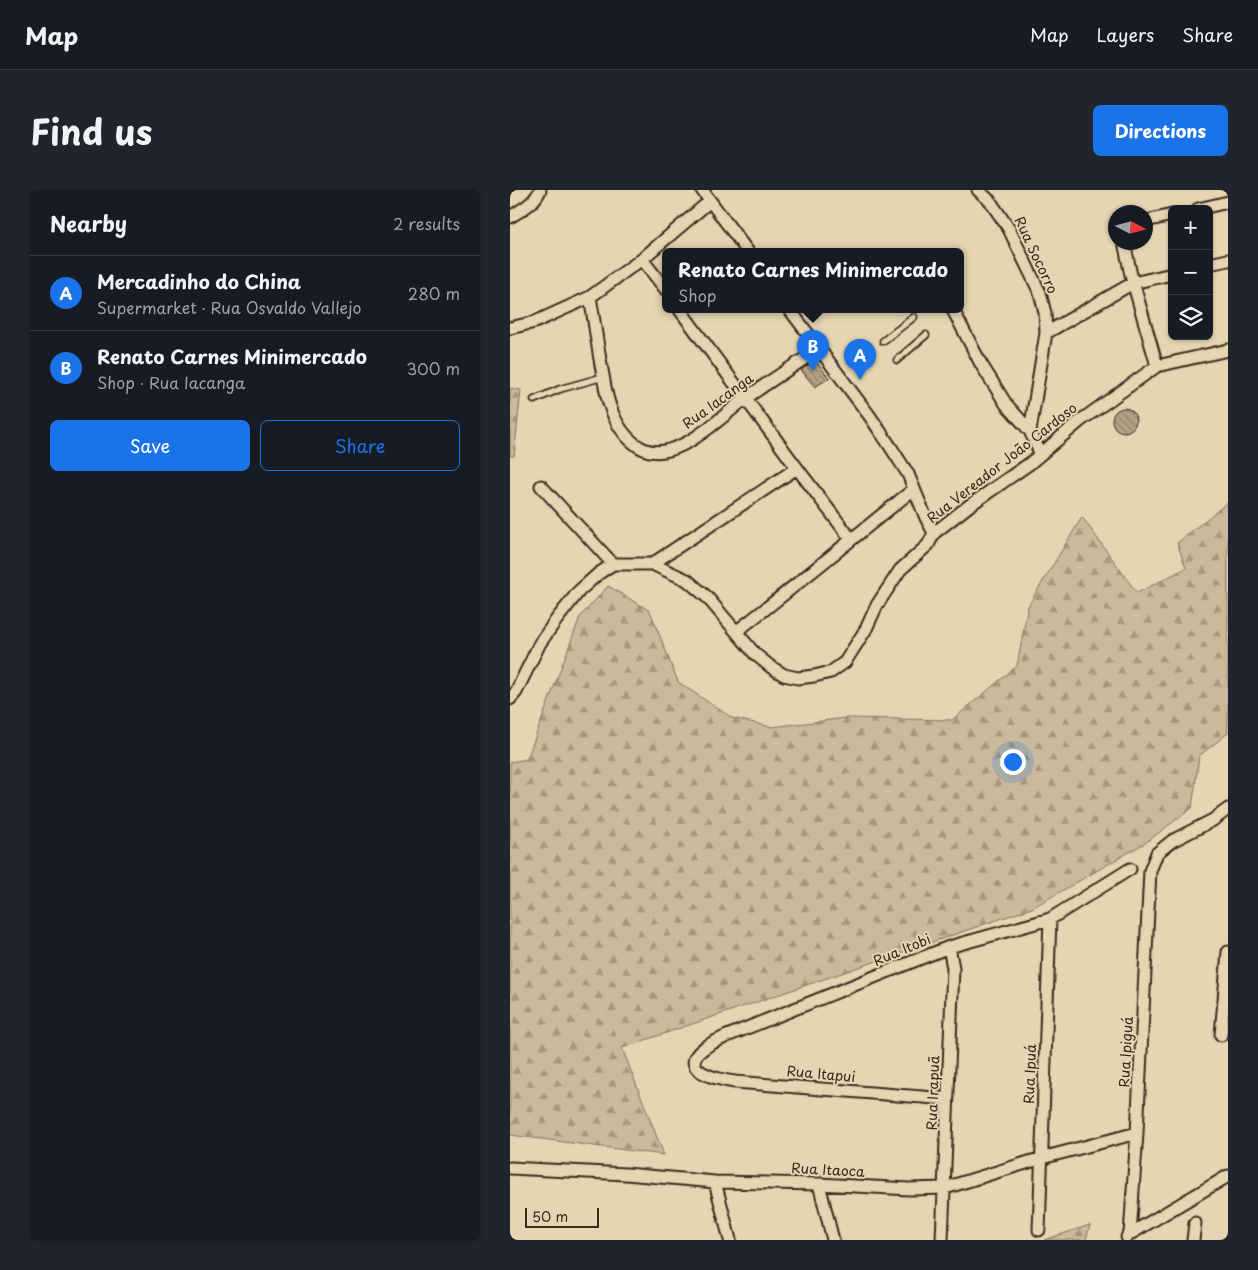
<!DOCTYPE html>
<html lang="en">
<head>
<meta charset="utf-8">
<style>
  body { margin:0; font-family:"Playpen Sans",sans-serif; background:#20242c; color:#f1f3f6 }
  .controls { position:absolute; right:15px; top:15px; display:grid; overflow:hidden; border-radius:8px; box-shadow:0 1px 4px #0004 }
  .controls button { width:45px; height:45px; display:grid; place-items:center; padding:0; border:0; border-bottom:1px solid #363941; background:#171b24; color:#f1f3f6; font:25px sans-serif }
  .compass { position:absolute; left:598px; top:15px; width:45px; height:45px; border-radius:50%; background:#171b24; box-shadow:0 1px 4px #0004; rotate:96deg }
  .scale { position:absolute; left:15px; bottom:12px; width:74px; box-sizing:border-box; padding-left:5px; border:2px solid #3b2a1e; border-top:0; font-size:14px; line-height:18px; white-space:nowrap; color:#3b2a1e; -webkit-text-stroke:4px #e6d5b2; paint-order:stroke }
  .you { position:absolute; left:502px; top:571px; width:18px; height:18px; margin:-12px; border:4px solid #fff; border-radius:50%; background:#1a73e8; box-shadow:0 0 0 8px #1a73e833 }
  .badge { display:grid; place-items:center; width:32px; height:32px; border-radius:50%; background:#1a73e8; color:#fff; font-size:16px; font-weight:700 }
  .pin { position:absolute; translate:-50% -41px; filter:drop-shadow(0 1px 2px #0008) }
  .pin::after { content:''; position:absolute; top:26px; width:18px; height:15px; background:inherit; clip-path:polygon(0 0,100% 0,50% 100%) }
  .popup { position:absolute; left:152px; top:58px; width:302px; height:65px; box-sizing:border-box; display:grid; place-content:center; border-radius:8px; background:#171b24; filter:drop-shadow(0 1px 4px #0005); font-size:16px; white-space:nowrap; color:#9ea1a6 }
  .popup b { font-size:19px; color:#f1f3f6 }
  .popup::after { content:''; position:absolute; left:50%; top:100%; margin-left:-10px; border:10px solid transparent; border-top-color:#171b24 }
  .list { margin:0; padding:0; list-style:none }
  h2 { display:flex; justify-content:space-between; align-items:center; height:65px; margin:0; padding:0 20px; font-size:21px }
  h2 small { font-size:16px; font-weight:400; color:#9ea1a6 }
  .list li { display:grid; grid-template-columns:32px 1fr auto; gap:15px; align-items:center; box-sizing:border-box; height:75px; padding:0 20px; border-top:1px solid #363941 }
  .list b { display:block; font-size:19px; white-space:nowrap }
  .list p { margin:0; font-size:16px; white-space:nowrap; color:#9ea1a6 }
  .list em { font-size:16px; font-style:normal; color:#9ea1a6 }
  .actions { display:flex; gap:10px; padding:15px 20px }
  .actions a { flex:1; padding:11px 0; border:1px solid #1a73e8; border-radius:8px; text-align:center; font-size:18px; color:#1a73e8 }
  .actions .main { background:#1a73e8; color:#fff }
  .icon { flex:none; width:28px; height:28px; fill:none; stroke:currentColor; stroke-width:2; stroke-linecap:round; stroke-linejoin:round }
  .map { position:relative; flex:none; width:718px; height:1050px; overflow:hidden; border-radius:8px }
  header { display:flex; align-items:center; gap:30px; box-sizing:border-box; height:70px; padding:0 25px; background:#171b24; border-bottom:1px solid #363941 }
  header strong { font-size:24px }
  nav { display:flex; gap:28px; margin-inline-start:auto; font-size:18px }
  .intro { display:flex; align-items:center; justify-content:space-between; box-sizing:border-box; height:120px; padding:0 30px }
  h1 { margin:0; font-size:35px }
  .button { padding:12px 22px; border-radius:8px; background:#1a73e8; color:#fff; font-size:18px; font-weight:700 }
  main { display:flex; gap:30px; padding:0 30px }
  aside { flex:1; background:#171b24; border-radius:8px; box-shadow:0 1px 4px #0004 }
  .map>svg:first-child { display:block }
  .forest { fill:url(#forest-firs); stroke:#82725c }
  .building { fill:url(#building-back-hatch); stroke:#3b2a1e }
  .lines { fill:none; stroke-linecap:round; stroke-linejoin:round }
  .lane-casing { stroke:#3b2a1e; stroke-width:9 }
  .street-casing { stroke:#3b2a1e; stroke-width:15 }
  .lane { stroke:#e6d5b2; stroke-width:5.5 }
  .street { stroke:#e6d5b2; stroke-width:11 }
  .labels { text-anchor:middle; stroke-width:4; stroke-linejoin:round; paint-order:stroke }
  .street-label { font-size:14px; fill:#3b2a1e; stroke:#e6d5b2 }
</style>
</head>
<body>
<header>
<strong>Map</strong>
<nav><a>Map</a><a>Layers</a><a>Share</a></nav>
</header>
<div class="intro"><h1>Find us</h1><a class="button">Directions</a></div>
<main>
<aside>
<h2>Nearby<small>2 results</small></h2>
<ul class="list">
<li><span class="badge">A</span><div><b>Mercadinho do China</b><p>Supermarket · Rua Osvaldo Vallejo</p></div><em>280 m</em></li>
<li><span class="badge">B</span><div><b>Renato Carnes Minimercado</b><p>Shop · Rua Iacanga</p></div><em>300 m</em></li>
</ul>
<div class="actions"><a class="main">Save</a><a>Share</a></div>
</aside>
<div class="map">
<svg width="718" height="1050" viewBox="0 0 718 1050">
  <defs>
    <pattern id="forest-firs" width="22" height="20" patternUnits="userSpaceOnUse" patternTransform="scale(1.25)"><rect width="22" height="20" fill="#cab99a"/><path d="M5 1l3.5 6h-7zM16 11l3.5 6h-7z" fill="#a5977d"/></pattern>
    <pattern id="building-back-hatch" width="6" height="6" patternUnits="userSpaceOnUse" patternTransform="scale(1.25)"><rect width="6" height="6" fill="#b4a386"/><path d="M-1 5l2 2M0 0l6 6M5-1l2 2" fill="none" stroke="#94856d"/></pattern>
  </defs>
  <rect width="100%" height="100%" fill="#e6d5b2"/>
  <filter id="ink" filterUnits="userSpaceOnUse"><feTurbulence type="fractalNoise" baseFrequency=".02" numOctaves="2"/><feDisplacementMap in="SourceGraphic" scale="10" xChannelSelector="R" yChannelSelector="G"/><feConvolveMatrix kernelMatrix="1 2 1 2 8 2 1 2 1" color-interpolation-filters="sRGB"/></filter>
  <g filter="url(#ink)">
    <!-- forest -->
    <path class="forest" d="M 0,198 L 11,200 L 4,266 L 0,266 Z
      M 718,312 L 718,543 L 689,566 L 682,618 L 635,653 L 522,718 L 112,858 L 154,965 L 0,945 L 0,572 L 17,569 L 70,427 L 98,396 L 140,421 L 168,492 L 222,528 L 262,537 L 336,528 L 442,530 L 507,476 L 518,416 L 572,327 L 627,403 L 676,378 L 667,353 Z
      M 580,1035 L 576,1050 L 534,1050 Z"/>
    <!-- building -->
    <path class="building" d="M 305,170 L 319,188 L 305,197 L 291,180 Z
      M602 230a12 12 0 1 1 24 0a12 12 0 1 1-24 0Z"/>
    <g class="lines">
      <defs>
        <path id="lane" d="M 373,151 L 404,127
          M 387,170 L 416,145
          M 24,210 L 50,199 L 93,187"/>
        <path id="street" d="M 192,0 L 238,62
          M 468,0 L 480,11 L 499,39 L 530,103 L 535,123 L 536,143 L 520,241
          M 688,19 L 718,12
          M 0,27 C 11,20 25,13 30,0
          M 636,31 L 662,25
          M 614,52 L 621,85 L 647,176
          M 132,69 L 156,100
          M 699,74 L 718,70
          M 80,107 C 84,129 87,152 91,175 C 94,188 95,203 100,216 C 105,231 114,247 128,256 C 162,279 210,227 236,208 C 260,191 285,175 309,159
          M 170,120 L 287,278 L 341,349
          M 280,120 L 359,225 L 380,256 L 398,284 L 416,328 L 424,343
          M 443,120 L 471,174 L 496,214 L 520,241 L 530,263
          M 0,138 L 25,132 L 80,107 L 132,69 L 200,11
          M 536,143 L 623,93 L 662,84
          M 31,296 L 103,374
          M 142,374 L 287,278
          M 227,441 C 287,395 345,346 404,299
          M 0,509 L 6,502 L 30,453 L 47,429 L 69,401 L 88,384 L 103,374 L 142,374 L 177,390 L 197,407 L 245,464 L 261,477 L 274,485 L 288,488 L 304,486 L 321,482 L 335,472 L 356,439 L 367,415 L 390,380 L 418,355 L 424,343 L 460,315 L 519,274 L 570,231 L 647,176 L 718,160
          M 711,845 L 718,762
          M 437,909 L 225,892 C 211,890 165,881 193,859 C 200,853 209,850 217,846 L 439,757 L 540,729 L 620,679
          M 0,978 L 116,984 L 205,992 L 309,994 L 399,999 L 435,998 L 532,968 L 627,943
          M 205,992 L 220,1050
          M 309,994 L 323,1050
          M 529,1040 L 540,729
          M 620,1044 L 627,943 L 640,681 L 647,663 L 662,651 L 703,630 L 718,619
          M 617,1047 L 620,1044 L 718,986
          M 432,1050 L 443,778 L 439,757
          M 683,1050 L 685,1033"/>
      </defs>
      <!-- lane casing -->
      <use href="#lane" class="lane-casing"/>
      <!-- street casing -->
      <use href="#street" class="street-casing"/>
      <!-- lane -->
      <use href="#lane" class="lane"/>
      <!-- street -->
      <use href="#street" class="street"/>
    </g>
  </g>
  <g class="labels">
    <!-- street labels -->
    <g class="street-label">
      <text transform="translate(526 65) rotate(65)" y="5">Rua Socorro</text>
      <text transform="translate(208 211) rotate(-36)" y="5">Rua Iacanga</text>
      <text transform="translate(492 273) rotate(-38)" y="5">Rua Vereador João Cardoso</text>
      <text transform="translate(392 760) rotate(-23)" y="5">Rua Itobi</text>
      <text transform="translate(616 862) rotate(-87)" y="5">Rua Ipiguá</text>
      <text transform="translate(311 884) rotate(5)" y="5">Rua Itapui</text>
      <text transform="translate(520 884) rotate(-88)" y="5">Rua Ipuá</text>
      <text transform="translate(423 903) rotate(-88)" y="5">Rua Irapuã</text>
      <text transform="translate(318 980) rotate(3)" y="5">Rua Itaoca</text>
    </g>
  </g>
</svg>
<div class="controls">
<button>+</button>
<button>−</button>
<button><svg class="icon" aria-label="layers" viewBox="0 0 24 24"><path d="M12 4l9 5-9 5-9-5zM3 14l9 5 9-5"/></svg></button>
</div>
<svg class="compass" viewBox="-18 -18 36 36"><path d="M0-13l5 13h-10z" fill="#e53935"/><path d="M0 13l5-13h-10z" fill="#9ea1a6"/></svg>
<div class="scale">50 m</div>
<div class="you"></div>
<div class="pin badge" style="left:350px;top:190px">A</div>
<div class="pin badge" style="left:303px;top:181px">B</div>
<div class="popup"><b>Renato Carnes Minimercado</b>Shop</div>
</div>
</main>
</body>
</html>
